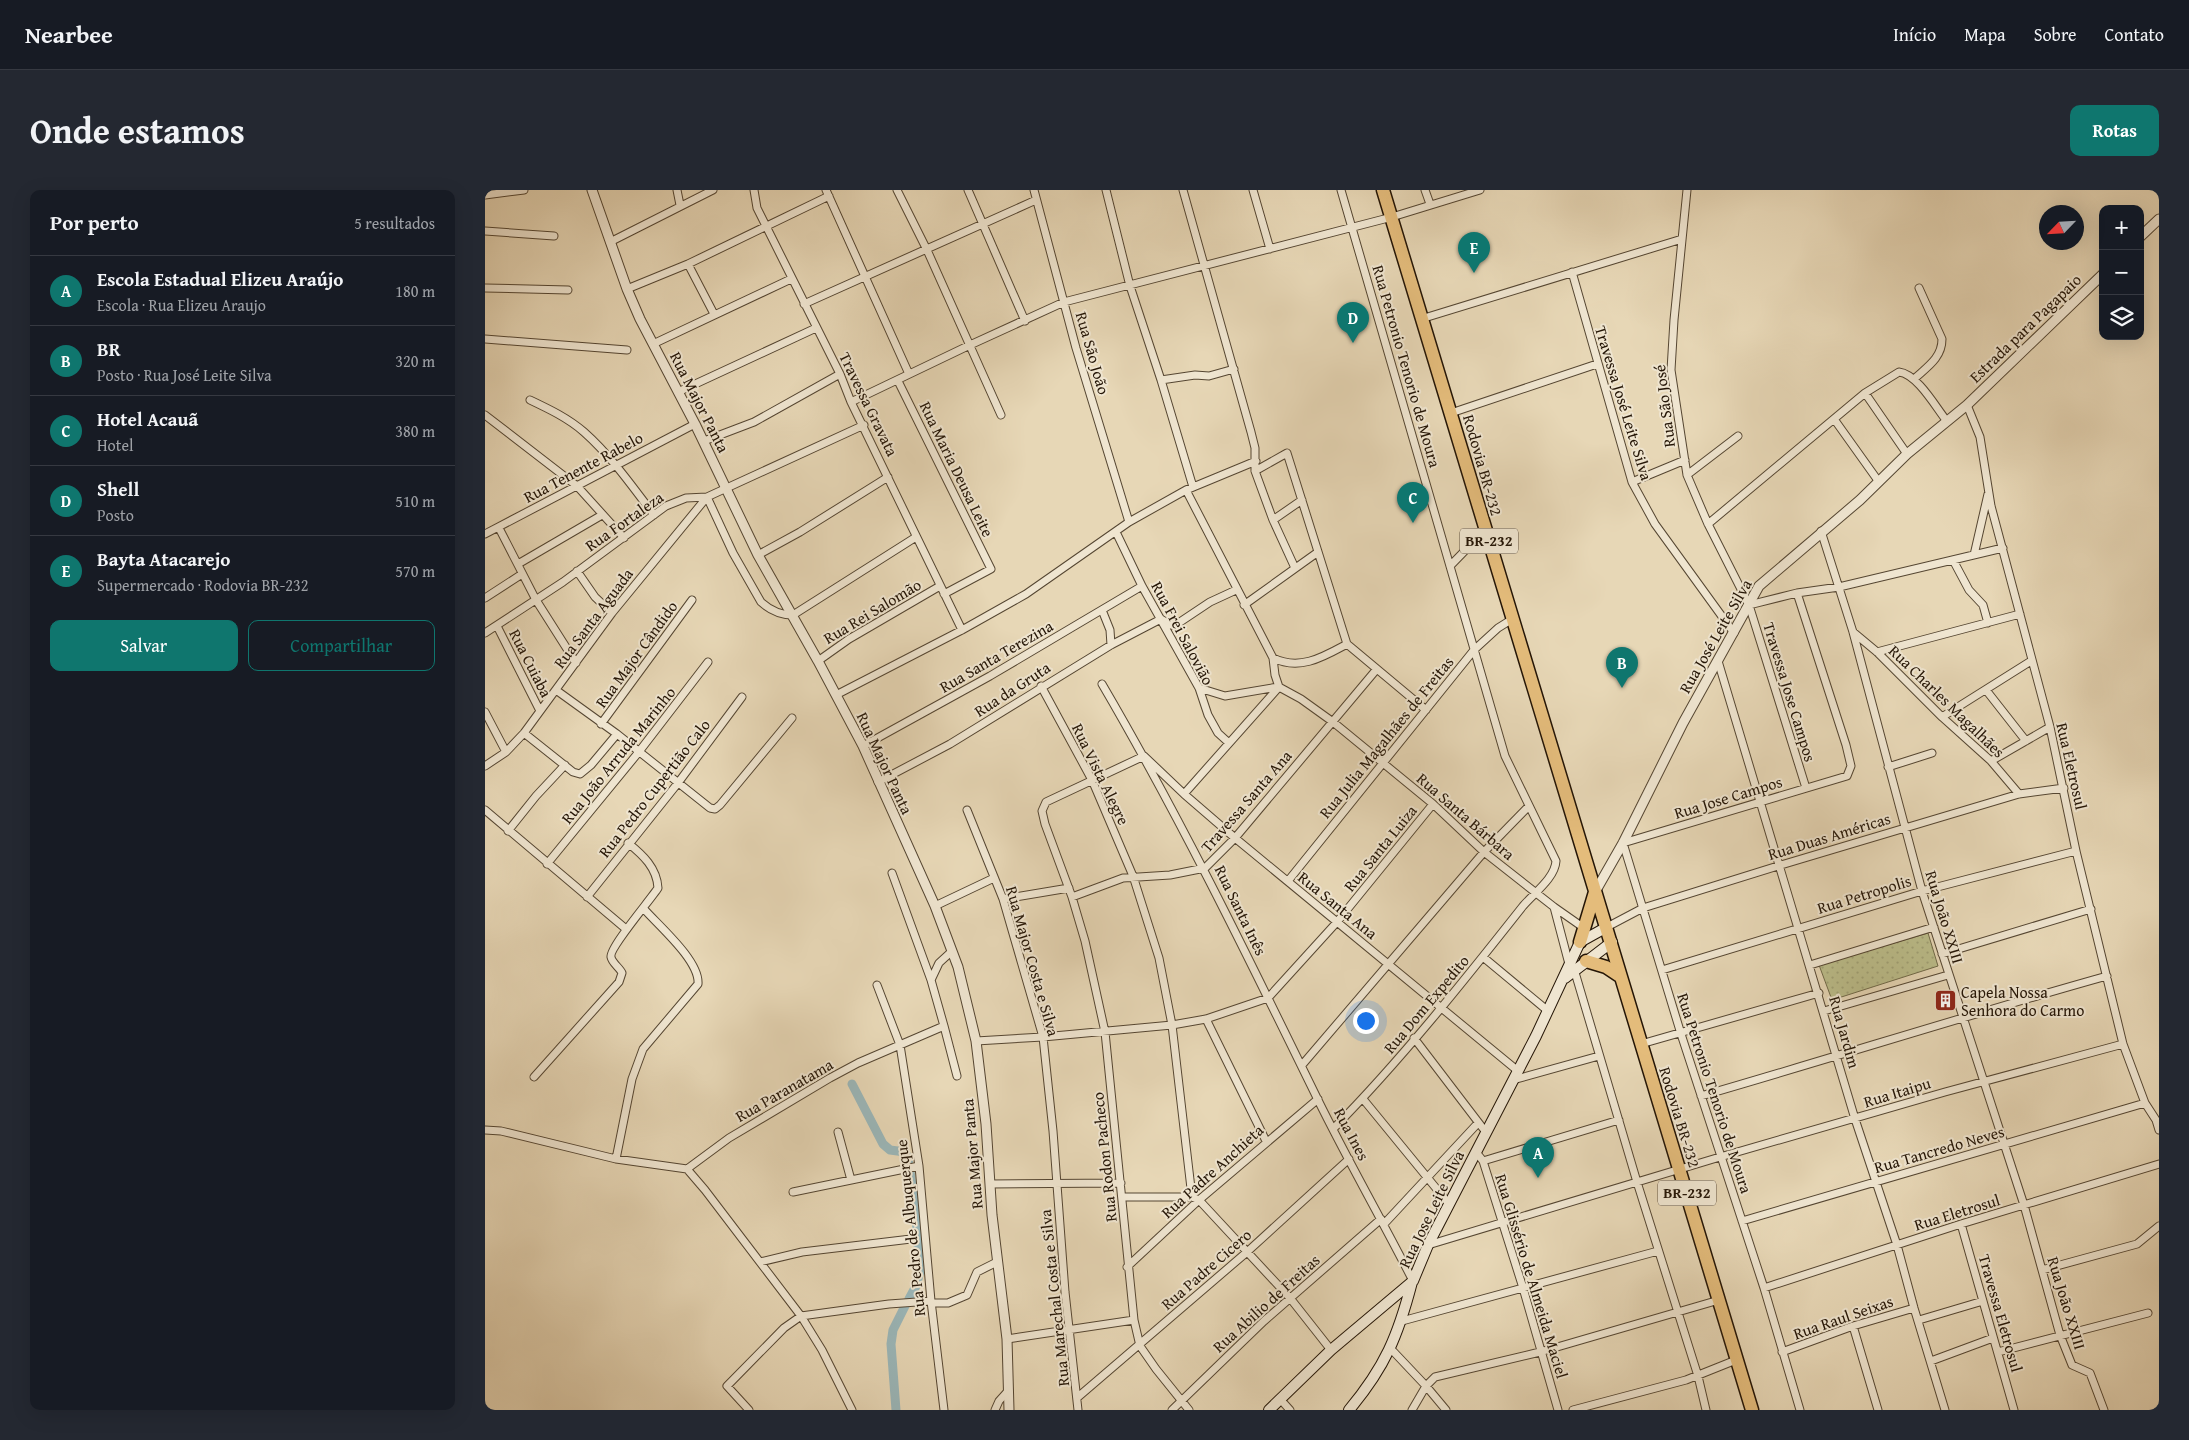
<!DOCTYPE html>
<html lang="pt">
<head>
<meta charset="utf-8">
<style>
  body { margin:0; font-family:"Gentium Book Plus",serif; background:#242831; color:#f1f3f6 }
  .controls { position:absolute; right:15px; top:15px; display:grid; overflow:hidden; border-radius:10px; box-shadow:0 5px 20px #0002 }
  .controls button { width:45px; height:45px; display:grid; place-items:center; padding:0; border:0; border-bottom:1px solid #363941; background:#171b24; color:#f1f3f6; font:25px sans-serif }
  .compass { position:absolute; left:1554px; top:15px; width:45px; height:45px; border-radius:50%; background:#171b24; box-shadow:0 5px 20px #0002; rotate:245deg }
  .you { position:absolute; left:880px; top:830px; width:18px; height:18px; margin:-12px; border:4px solid #fff; border-radius:50%; background:#1a73e8; box-shadow:0 0 0 8px #1a73e833 }
  .badge { display:grid; place-items:center; width:32px; height:32px; border-radius:50%; background:#0f766e; color:#fff; font-size:16px; font-weight:700 }
  .pin { position:absolute; translate:-50% -41px; filter:drop-shadow(0 1px 2px #0008) }
  .pin::after { content:''; position:absolute; top:26px; width:18px; height:15px; background:inherit; clip-path:polygon(0 0,100% 0,50% 100%) }
  .list { margin:0; padding:0; list-style:none }
  h2 { display:flex; justify-content:space-between; align-items:center; height:65px; margin:0; padding:0 20px; font-size:21px }
  h2 small { font-size:16px; font-weight:400; color:#9ea1a6 }
  .list li { display:grid; grid-template-columns:32px 1fr auto; gap:15px; align-items:center; box-sizing:border-box; height:70px; padding:0 20px; border-top:1px solid #363941 }
  .list b { display:block; font-size:19px; white-space:nowrap }
  .list p { margin:0; font-size:16px; white-space:nowrap; color:#9ea1a6 }
  .list em { font-size:16px; font-style:normal; color:#9ea1a6 }
  .actions { display:flex; gap:10px; padding:15px 20px }
  .actions a { flex:1; padding:11px 0; border:1px solid #0f766e; border-radius:10px; text-align:center; font-size:18px; color:#0f766e }
  .actions .main { background:#0f766e; color:#fff }
  .icon { flex:none; width:28px; height:28px; fill:none; stroke:currentColor; stroke-width:2; stroke-linecap:round; stroke-linejoin:round }
  .map { position:relative; flex:none; width:1674px; height:1220px; overflow:hidden; border-radius:10px }
  header { display:flex; align-items:center; gap:30px; box-sizing:border-box; height:70px; padding:0 25px; background:#171b24; border-bottom:1px solid #363941 }
  header strong { font-size:24px }
  nav { display:flex; gap:28px; margin-inline-start:auto; font-size:18px }
  .intro { display:flex; align-items:center; justify-content:space-between; box-sizing:border-box; height:120px; padding:0 30px }
  h1 { margin:0; font-size:35px }
  .button { padding:12px 22px; border-radius:10px; background:#0f766e; color:#fff; font-size:18px; font-weight:700 }
  main { display:flex; gap:30px; padding:0 30px }
  aside { flex:1; background:#171b24; border-radius:10px; box-shadow:0 5px 20px #0002 }
  .map>svg:first-child { display:block }
  .park { fill:url(#park-dots); stroke:#706948 }
  .lines { fill:none; stroke-linecap:round; stroke-linejoin:round }
  .canal { stroke:#9bb7b9; stroke-width:9 }
  .minor-casing { stroke:#554632; stroke-width:9 }
  .tertiary-casing { stroke:#554632; stroke-width:11 }
  .secondary-casing { stroke:#241506; stroke-width:12 }
  .trunk-casing { stroke:#241506; stroke-width:15 }
  .minor { stroke:#efe5d0; stroke-width:7 }
  .tertiary { stroke:#efe5d0; stroke-width:9 }
  .secondary { stroke:#efe5d0; stroke-width:10 }
  .trunk { stroke:#e4bc7b; stroke-width:12 }
  .labels { text-anchor:middle; stroke-width:4; stroke-linejoin:round; paint-order:stroke }
  .shield { fill:#efe5d0; stroke:#615343; stroke-width:1 }
  .shield-label { font-size:15px; font-weight:bold; fill:#241506 }
  .street-label { font-size:16px; fill:#241506; stroke:#efe5d0 }
  .poi-label { font-size:16px; fill:#241506; stroke:#efe5d0; text-anchor:start }
</style>
</head>
<body>
<header>
<strong>Nearbee</strong>
<nav><a>Início</a><a>Mapa</a><a>Sobre</a><a>Contato</a></nav>
</header>
<div class="intro"><h1>Onde estamos</h1><a class="button">Rotas</a></div>
<main>
<aside>
<h2>Por perto<small>5 resultados</small></h2>
<ul class="list">
<li><span class="badge">A</span><div><b>Escola Estadual Elizeu Araújo</b><p>Escola · Rua Elizeu Araujo</p></div><em>180 m</em></li>
<li><span class="badge">B</span><div><b>BR</b><p>Posto · Rua José Leite Silva</p></div><em>320 m</em></li>
<li><span class="badge">C</span><div><b>Hotel Acauã</b><p>Hotel</p></div><em>380 m</em></li>
<li><span class="badge">D</span><div><b>Shell</b><p>Posto</p></div><em>510 m</em></li>
<li><span class="badge">E</span><div><b>Bayta Atacarejo</b><p>Supermercado · Rodovia BR-232</p></div><em>570 m</em></li>
</ul>
<div class="actions"><a class="main">Salvar</a><a>Compartilhar</a></div>
</aside>
<div class="map">
<svg width="1674" height="1220" viewBox="0 0 1674 1220">
  <defs>
    <pattern id="park-dots" width="8" height="8" patternUnits="userSpaceOnUse" patternTransform="scale(1.25)"><rect width="8" height="8" fill="#bbbd8a"/><path d="M2 2h.1M6 6h.1" fill="none" stroke="#a1a276" stroke-width="1.8" stroke-linecap="round"/></pattern>
  </defs>
  <rect width="100%" height="100%" fill="#e7d7b6"/>
  <filter id="stains"><feTurbulence type="fractalNoise" baseFrequency=".004" numOctaves="4"/><feColorMatrix values="0 0 0 0 .2 0 0 0 0 .09 0 0 0 0 .02 0 0 0 .5 -.17"/></filter>
  <radialGradient id="worn" r=".72"><stop offset=".6" stop-color="#630" stop-opacity="0"/><stop offset="1" stop-color="#630" stop-opacity=".3"/></radialGradient>
  <!-- park -->
  <path class="park" d="M 1443,743 L 1453,776 L 1347,810 L 1334,775 Z"/>
  <g class="lines">
    <!-- canal -->
    <path class="canal" d="M 367,894 L 398,954 L 405,960 L 420,962 L 423,968 L 430,1015 L 435,1081 L 431,1096 L 424,1109
      M 411,1220 L 406,1154 L 408,1140 L 421,1114"/>
    <defs>
      <path id="minor" d="M 192,0 L 195,15
        M 269,0 L 272,18 L 355,184 L 366,212 L 477,440
        M 341,0 L 424,184
        M 412,0 L 442,60 L 516,225
        M 483,0 L 540,131
        M 549,0 L 591,158 L 644,332
        M 621,0 L 645,96 L 676,190 L 708,297
        M 698,0 L 766,242 L 770,258 L 770,281 L 788,330 L 810,378
        M 768,0 L 785,59
        M 940,0 L 945,14
        M 1202,0 L 1189,130 L 1186,180 L 1202,285 L 1223,334 L 1264,415 L 1321,598
        M 0,5 L 39,0
        M 0,41 L 69,46
        M 125,52 L 228,0
        M 203,74 L 229,124
        M 1087,82 L 1147,292 L 1170,334 L 1249,443
        M 0,98 L 83,100
        M 142,99 L 203,74 L 344,6
        M 319,114 L 551,10
        M 936,129 L 1197,49
        M 0,149 L 142,160
        M 168,154 L 306,89
        M 1429,189 C 1442,177 1457,168 1457,149 L 1434,98
        M 676,190 L 710,185 L 724,186 L 749,179
        M 413,191 L 506,379 L 459,404
        M 193,202 L 331,138
        M 1380,203 L 1422,264
        M 45,210 C 64,219 83,228 99,242 C 126,266 147,296 169,325
        M 366,212 L 485,155 L 579,112 L 907,27 L 995,0
        M 1482,215 L 1495,247 L 1506,316 L 1565,537 L 1591,661 L 1638,854 L 1660,913 L 1671,930 L 1674,940
        M 966,223 L 1112,174
        M 0,225 L 92,296 L 139,348
        M 1349,229 L 1394,292
        M 219,251 L 269,232 L 355,184
        M 770,281 L 802,263 L 862,454 L 941,520
        M 1202,285 L 1253,246
        M 1147,292 L 1200,270
        M 701,300 L 788,468 L 790,485 L 794,497
        M 788,330 L 817,310
        M 1223,334 L 1380,203 L 1414,182 C 1432,184 1450,216 1461,230
        M 14,338 L 51,410 L 91,473
        M 1336,341 L 1368,442 L 1437,701 L 1539,1015 L 1575,1145 L 1587,1175 L 1605,1183 L 1619,1220
        M 631,342 L 657,396 L 714,498 L 723,525 L 733,543 L 744,553
        M 0,344 L 210,234
        M 273,365 L 315,342 L 403,287
        M 1489,365 L 1503,304
        M 1468,370 L 1484,400 L 1498,415 L 1503,433
        M 33,374 L 117,325
        M 965,376 L 1000,340
        M 92,381 L 110,407 L 127,423
        M 1312,403 L 1361,555 L 1366,576 L 1362,586 L 1138,653 L 1196,844 L 1279,1098 L 1315,1220
        M 0,408 L 37,384
        M 759,415 L 833,362
        M 1264,415 L 1312,403 L 1354,397 L 1518,358
        M 617,420 L 625,440 L 626,455
        M 676,429 L 686,435 L 692,434 L 725,412 L 751,400
        M 12,436 L 55,521
        M 1368,442 L 1392,462 L 1457,527 L 1506,571 L 1534,604
        M 0,443 L 78,392 L 181,316 L 201,308 L 222,307 L 248,363 L 276,412 C 285,420 296,425 308,425 L 431,347
        M 1392,462 L 1535,424
        M 788,468 C 815,481 838,467 862,454
        M 333,471 L 364,449 L 455,396
        M 1233,471 L 1370,929 L 1412,1055 L 1429,1118 L 1460,1220
        M 617,494 C 696,629 764,769 833,910 C 863,971 897,1030 928,1091
        M 556,496 L 607,590 L 648,686 L 674,768 L 687,835 L 707,1007
        M 794,497 L 816,509 L 848,532 L 948,614 L 999,662 L 1069,717 L 1099,738
        M 714,498 L 740,506 L 793,497
        M 71,500 L 132,544 L 225,618 L 230,619 L 235,615 L 307,528
        M 1501,500 L 1541,551
        M 351,505 L 477,440 L 541,404 L 644,332 L 701,300 L 771,271
        M 0,522 L 21,562
        M 1457,527 L 1546,471
        M 116,534 L 207,410
        M 39,543 L 88,582 L 95,584 L 106,575 L 132,544
        M 378,556 L 505,486 L 657,396
        M 1506,571 L 1565,537
        M 0,576 L 21,562 L 39,543 L 127,423 L 222,307 L 379,235
        M 1403,577 L 1447,563
        M 393,592 L 465,554 L 626,455 L 676,429
        M 699,604 L 794,497
        M 0,620 L 141,739
        M 482,620 L 518,709 L 558,847 L 568,941 L 580,1102 L 593,1220
        M 23,641 L 51,606 L 80,575
        M 62,674 L 153,563 L 223,472
        M 407,683 L 446,790
        M 803,691 L 989,460 L 1013,438 L 1029,428
        M 102,707 L 193,593 L 257,507
        M 587,707 L 638,688 L 685,685 L 720,678 L 750,648 L 891,480
        M 518,709 L 584,698
        M 450,716 L 509,688
        M 1069,717 L 1084,774
        M 1122,737 L 1158,718 L 1296,675 L 1534,604 L 1579,598
        M 1457,764 L 1606,719
        M 998,767 L 1063,821
        M 1325,775 L 1449,737
        M 1089,779 L 1152,992 L 1213,1186 L 1221,1220
        M 1177,780 L 1437,701 L 1591,661
        M 392,795 L 415,855 L 434,976 L 446,1111 L 459,1220
        M 1339,821 L 1463,785
        M 721,829 L 781,951
        M 459,836 L 472,886
        M 929,848 L 1000,941
        M 491,851 L 558,847 L 687,835 L 721,829 L 783,808 L 852,732 L 948,614
        M 1156,854 L 1334,803
        M 817,875 L 999,662 L 1044,616
        M 49,887 L 134,792 L 137,783 C 135,778 127,773 126,767 C 124,758 166,709 173,698 C 172,678 158,665 143,653
        M 1028,890 L 1114,866
        M 1216,906 C 1351,867 1486,824 1622,786
        M 878,909 L 964,1014
        M 848,939 C 916,870 978,792 1038,716 C 1049,703 1070,688 1071,671 L 1020,566 L 856,0
        M 0,940 L 16,941 L 131,969 L 202,979
        M 353,942 L 366,990
        M 991,962 L 998,971 L 1038,1098 L 1073,1220
        M 131,969 L 147,889 L 158,859 L 213,794 C 215,771 174,736 159,719
        M 998,971 L 1134,930
        M 202,979 L 244,948 L 345,888 L 373,873 L 459,836 L 446,790 L 454,773 L 466,762
        M 202,979 L 220,1000 L 316,1126 L 337,1160 L 367,1220
        M 505,994 L 636,993
        M 308,1002 L 434,976
        M 638,1007 L 707,1007 L 714,1010 L 805,1108 L 846,1160
        M 1257,1031 L 1660,913
        M 899,1034 L 993,933
        M 1476,1034 L 1529,1220
        M 943,1055 L 1235,967 L 1460,902 L 1638,854
        M 275,1072 L 317,1062 L 426,1049
        M 642,1077 L 714,1010 L 833,909
        M 1557,1080 L 1652,1054 L 1674,1036
        M 1279,1098 L 1476,1034 L 1674,974
        M 446,1113 L 463,1113 L 482,1105 L 492,1082 L 512,1072
        M 1434,1130 L 1498,1111
        M 917,1131 L 1173,1061
        M 1368,1136 L 1393,1220
        M 522,1149 L 649,1130
        M 906,1159 L 941,1196 L 961,1220
        M 1297,1162 L 1368,1136 L 1429,1118
        M 1513,1162 L 1663,1123
        M 1446,1171 L 1508,1148
        M 593,1207 L 762,1062 L 864,969
        M 795,1209 L 805,1220
        M 264,1220 L 242,1196 L 299,1138 L 316,1126 L 404,1114 L 446,1111
        M 510,1220 L 514,1211 L 523,1201
        M 687,1220 L 779,1131 L 896,1029
        M 704,1220 L 671,1179 L 655,1156 L 649,1130 L 620,842 L 600,751 L 587,707 L 560,634 L 557,621 L 561,612 L 659,566 L 699,604 L 750,648 L 1033,881
        M 927,1220 L 941,1196 L 950,1187 L 1055,1162 L 1234,1110
        M 1088,1220 L 1201,1190 L 1251,1170"/>
      <path id="tertiary" d="M 107,0 L 142,99 L 155,129 L 210,234 L 273,365 L 333,471 L 378,556 L 450,716 L 473,777 L 491,851 L 501,934 L 507,1025 L 522,1149 L 524,1220
        M 1655,47 L 1674,29
        M 1110,702 L 1138,653 L 1198,533 L 1274,396 L 1375,310 L 1422,264 L 1482,215 L 1618,84"/>
      <path id="secondary" d="M 1080,788 L 1127,752
        M 784,1220 L 846,1160 L 928,1091 L 943,1055 L 1051,846 L 1095,752 L 1122,737
        M 864,1220 C 900,1177 913,1146 927,1092"/>
      <path id="trunk" d="M 898,0 L 1267,1220
        M 1095,752 L 1110,702
        M 1101,771 L 1121,777 L 1136,787"/>
    </defs>
    <!-- minor casing -->
    <use href="#minor" class="minor-casing"/>
    <!-- tertiary casing -->
    <use href="#tertiary" class="tertiary-casing"/>
    <!-- secondary casing -->
    <use href="#secondary" class="secondary-casing"/>
    <!-- trunk casing -->
    <use href="#trunk" class="trunk-casing"/>
    <!-- minor -->
    <use href="#minor" class="minor"/>
    <!-- tertiary -->
    <use href="#tertiary" class="tertiary"/>
    <!-- secondary -->
    <use href="#secondary" class="secondary"/>
    <!-- trunk -->
    <use href="#trunk" class="trunk"/>
  </g>
  <!-- icons -->
  <defs>
    <symbol id="building-square" viewBox="-11 -11 22 22"><rect x="-9" y="-9" width="18" height="18" rx="4" fill="#8f2418" stroke="#efe5d0"/><path d="M-4-6H4V6H1V3H-1V6H-4ZM-2.5-4.3h1.7v1.8h-1.7ZM.8-4.3h1.7v1.8H.8ZM-2.5-1h1.7V.8h-1.7ZM.8-1h1.7V.8H.8Z" fill="#fff"/></symbol>
  </defs>
  <g fill-rule="evenodd">
    <use href="#building-square" x="1448" y="798" width="25" height="25"/>
  </g>
  <g class="labels">
    <!-- shield labels -->
    <g class="shield">
      <rect x="975" y="338.5" width="58" height="25" rx="4"/>
      <rect x="1173" y="990.5" width="58" height="25" rx="4"/>
    </g>
    <g class="shield-label">
      <text x="1004" y="356">BR-232</text>
      <text x="1202" y="1008">BR-232</text>
    </g>
    <!-- street labels -->
    <g class="street-label">
      <text transform="translate(1540 138) rotate(-44)" y="6">Estrada para Pagapaio</text>
      <text transform="translate(608 163) rotate(74)" y="6">Rua São João</text>
      <text transform="translate(922 176) rotate(74)" y="6">Rua Petronio Tenorio de Moura</text>
      <text transform="translate(215 212) rotate(63)" y="6">Rua Major Panta</text>
      <text transform="translate(1139 213) rotate(73)" y="6">Travessa José Leite Silva</text>
      <text transform="translate(384 214) rotate(64)" y="6">Travessa Gravata</text>
      <text transform="translate(1179 216) rotate(-97)" y="6">Rua São José</text>
      <text transform="translate(998 275) rotate(74)" y="6">Rodovia BR-232</text>
      <text transform="translate(98 277) rotate(-28)" y="6">Rua Tenente Rabelo</text>
      <text transform="translate(472 279) rotate(64)" y="6">Rua Maria Deusa Leite</text>
      <text transform="translate(139 331) rotate(-35)" y="6">Rua Fortaleza</text>
      <text transform="translate(387 421) rotate(-31)" y="6">Rua Rei Salomão</text>
      <text transform="translate(108 428) rotate(-53)" y="6">Rua Santa Aguada</text>
      <text transform="translate(698 443) rotate(62)" y="6">Rua Frei Salovião</text>
      <text transform="translate(1230 446) rotate(-60)" y="6">Rua José Leite Silva</text>
      <text transform="translate(151 464) rotate(-54)" y="6">Rua Major Cândido</text>
      <text transform="translate(511 466) rotate(-30)" y="6">Rua Santa Terezina</text>
      <text transform="translate(46 473) rotate(63)" y="6">Rua Cuiaba</text>
      <text transform="translate(527 499) rotate(-33)" y="6">Rua da Gruta</text>
      <text transform="translate(1305 502) rotate(73)" y="6">Travessa Jose Campos</text>
      <text transform="translate(1462 511) rotate(44)" y="6">Rua Charles Magalhães</text>
      <text transform="translate(901 547) rotate(-51)" y="6">Rua Julia Magalhães de Freitas</text>
      <text transform="translate(133 565) rotate(-51)" y="6">Rua João Arruda Marinho</text>
      <text transform="translate(400 573) rotate(65)" y="6">Rua Major Panta</text>
      <text transform="translate(1587 576) rotate(77)" y="6">Rua Eletrosul</text>
      <text transform="translate(616 584) rotate(64)" y="6">Rua Vista Alegre</text>
      <text transform="translate(169 598) rotate(-52)" y="6">Rua Pedro Cupertião Calo</text>
      <text transform="translate(1243 607) rotate(-17)" y="6">Rua Jose Campos</text>
      <text transform="translate(761 611) rotate(-49)" y="6">Travessa Santa Ana</text>
      <text transform="translate(981 626) rotate(41)" y="6">Rua Santa Bárbara</text>
      <text transform="translate(1344 646) rotate(-17)" y="6">Rua Duas Américas</text>
      <text transform="translate(895 658) rotate(-51)" y="6">Rua Santa Luiza</text>
      <text transform="translate(1379 704) rotate(-17)" y="6">Rua Petropolis</text>
      <text transform="translate(853 715) rotate(39)" y="6">Rua Santa Ana</text>
      <text transform="translate(756 720) rotate(64)" y="6">Rua Santa Inês</text>
      <text transform="translate(1460 727) rotate(73)" y="6">Rua João XXIII</text>
      <text transform="translate(548 771) rotate(74)" y="6">Rua Major Costa e Silva</text>
      <text transform="translate(941 814) rotate(-50)" y="6">Rua Dom Expedito</text>
      <text transform="translate(1360 842) rotate(74)" y="6">Rua Jardim</text>
      <text transform="translate(299 900) rotate(-30)" y="6">Rua Paranatama</text>
      <text transform="translate(1412 902) rotate(-17)" y="6">Rua Itaipu</text>
      <text transform="translate(1230 903) rotate(72)" y="6">Rua Petronio Tenorio de Moura</text>
      <text transform="translate(1195 927) rotate(73)" y="6">Rodovia BR-232</text>
      <text transform="translate(867 944) rotate(62)" y="6">Rua Ines</text>
      <text transform="translate(1454 959) rotate(-16)" y="6">Rua Tancredo Neves</text>
      <text transform="translate(487 964) rotate(-95)" y="6">Rua Major Panta</text>
      <text transform="translate(619 967) rotate(-96)" y="6">Rua Rodon Pacheco</text>
      <text transform="translate(727 981) rotate(-42)" y="6">Rua Padre Anchieta</text>
      <text transform="translate(946 1019) rotate(-64)" y="6">Rua Jose Leite Silva</text>
      <text transform="translate(1472 1022) rotate(-17)" y="6">Rua Eletrosul</text>
      <text transform="translate(425 1038) rotate(-96)" y="6">Rua Pedro de Albuquerque</text>
      <text transform="translate(721 1079) rotate(-41)" y="6">Rua Padre Cicero</text>
      <text transform="translate(1047 1086) rotate(73)" y="6">Rua Glissério de Almeida Maciel</text>
      <text transform="translate(569 1108) rotate(-96)" y="6">Rua Marechal Costa e Silva</text>
      <text transform="translate(781 1113) rotate(-42)" y="6">Rua Abilio de Freitas</text>
      <text transform="translate(1582 1113) rotate(73)" y="6">Rua João XXIII</text>
      <text transform="translate(1516 1123) rotate(74)" y="6">Travessa Eletrosul</text>
      <text transform="translate(1358 1127) rotate(-19)" y="6">Rua Raul Seixas</text>
    </g>
    <!-- poi labels -->
    <g class="poi-label">
      <text x="1476" y="808">Capela Nossa<tspan x="1476" dy="18">Senhora do Carmo</tspan></text>
    </g>
  </g>
  <rect width="100%" height="100%" filter="url(#stains)"/>
  <rect width="100%" height="100%" fill="url(#worn)"/>
</svg>
<div class="controls">
<button>+</button>
<button>−</button>
<button><svg class="icon" aria-label="layers" viewBox="0 0 24 24"><path d="M12 4l9 5-9 5-9-5zM3 14l9 5 9-5"/></svg></button>
</div>
<svg class="compass" viewBox="-18 -18 36 36"><path d="M0-13l5 13h-10z" fill="#e53935"/><path d="M0 13l5-13h-10z" fill="#9ea1a6"/></svg>
<div class="you"></div>
<div class="pin badge" style="left:1053px;top:988px">A</div>
<div class="pin badge" style="left:1137px;top:498px">B</div>
<div class="pin badge" style="left:928px;top:333px">C</div>
<div class="pin badge" style="left:868px;top:153px">D</div>
<div class="pin badge" style="left:989px;top:83px">E</div>
</div>
</main>
</body>
</html>
